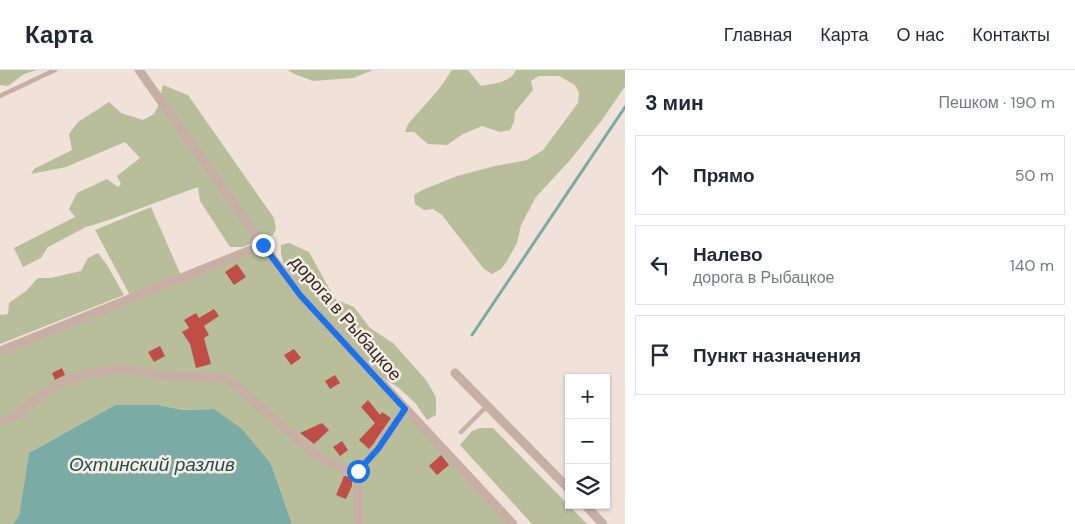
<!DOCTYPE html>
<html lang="ru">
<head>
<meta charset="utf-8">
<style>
  body { margin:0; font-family:"DM Sans",sans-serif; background:#f6f6f7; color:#1f2937 }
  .controls { position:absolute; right:15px; bottom:15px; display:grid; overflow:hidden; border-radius:0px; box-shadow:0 1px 4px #0004 }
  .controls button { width:45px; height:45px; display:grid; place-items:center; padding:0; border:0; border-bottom:1px solid #e0e1e3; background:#fff; color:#1f2937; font:25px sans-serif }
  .stop { position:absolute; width:15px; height:15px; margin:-11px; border:4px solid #1a73e8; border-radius:50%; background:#fff }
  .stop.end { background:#1a73e8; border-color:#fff; box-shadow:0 1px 5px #0008 }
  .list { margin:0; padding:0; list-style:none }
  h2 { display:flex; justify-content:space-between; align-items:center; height:65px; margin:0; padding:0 20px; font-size:21px }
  h2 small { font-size:16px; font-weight:400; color:#747a83 }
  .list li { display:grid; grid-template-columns:32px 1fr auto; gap:15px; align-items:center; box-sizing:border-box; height:80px; margin:0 10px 10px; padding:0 10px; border:1px solid #e0e1e3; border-radius:0px }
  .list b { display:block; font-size:19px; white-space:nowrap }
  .list p { margin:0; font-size:16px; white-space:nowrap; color:#747a83 }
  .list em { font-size:16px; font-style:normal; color:#747a83 }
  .icon { flex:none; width:28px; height:28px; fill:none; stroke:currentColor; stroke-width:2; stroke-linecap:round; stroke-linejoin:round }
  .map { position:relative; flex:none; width:625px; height:454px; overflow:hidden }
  header { display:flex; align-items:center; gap:30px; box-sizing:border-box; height:70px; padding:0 25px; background:#fff; border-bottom:1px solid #e0e1e3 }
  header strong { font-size:24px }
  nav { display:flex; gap:28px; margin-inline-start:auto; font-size:18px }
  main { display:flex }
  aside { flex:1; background:#fff }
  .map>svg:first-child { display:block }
  .green { fill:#b8be9a }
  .water { fill:#7aaba4 }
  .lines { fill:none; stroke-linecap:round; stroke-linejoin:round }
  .stream { stroke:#7aaba4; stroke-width:3 }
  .building { fill:#bf4e47 }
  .service { stroke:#c7afa6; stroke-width:4.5 }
  .minor { stroke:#c7afa6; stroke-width:9 }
  .route { stroke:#1a73e8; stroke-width:6 }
  .labels { text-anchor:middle; stroke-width:5; stroke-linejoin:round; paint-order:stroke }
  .street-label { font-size:18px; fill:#332826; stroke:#f8ece5 }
  .water-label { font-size:19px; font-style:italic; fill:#1e524c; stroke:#f8ece5 }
</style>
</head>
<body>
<header>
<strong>Карта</strong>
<nav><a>Главная</a><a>Карта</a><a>О нас</a><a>Контакты</a></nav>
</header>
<main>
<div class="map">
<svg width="625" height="454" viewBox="0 0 625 454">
  <rect width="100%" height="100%" fill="#f0e1d9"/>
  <!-- green -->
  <path class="green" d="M 0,0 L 37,0 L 24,4 L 8,16 L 0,15 Z
    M 288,0 L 373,0 L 353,8 L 313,11 L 294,4 Z
    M 452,0 L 468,0 L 481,16 C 493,13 511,13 516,0 L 625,0 L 625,17 L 624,18 L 602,50 L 571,89 L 536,127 L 521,155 L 517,173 L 507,191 L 501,199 L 492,204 L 484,199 L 442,145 L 433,139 L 424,140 L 415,134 L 414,125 L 422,120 L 457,106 L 495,96 L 527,90 L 543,80 L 578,33 L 579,23 L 575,15 L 559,6 L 539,6 L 531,11 L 533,20 L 515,42 L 514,52 L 510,60 L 500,62 L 482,56 L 463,64 L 447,75 L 428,74 L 414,62 L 405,62 L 408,54 L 439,19 Z
    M 163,15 L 188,25 L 274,148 L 276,159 L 273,165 L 243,177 L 230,177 L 200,131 L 198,117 L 106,151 L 86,157 L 48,177 L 41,188 L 23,197 L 14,178 L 75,147 L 69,139 L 77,123 L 107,109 L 118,117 L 121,114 L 117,106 L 140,88 L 125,72 L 66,97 L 31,104 L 34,99 L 72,80 L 69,64 L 78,52 L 109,32 L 121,43 L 143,50 L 154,44 L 158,36 Z
    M 151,137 L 183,210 L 262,180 L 509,454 L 292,454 L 271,394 L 214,339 L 183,340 L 158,335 L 115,335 L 29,383 L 19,447 L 13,454 L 0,454 L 0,279 L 133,231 L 95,160 Z
    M 289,173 L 309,182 L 335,229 L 354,237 L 370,258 L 393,273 L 426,310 L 436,327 L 436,345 L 427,350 L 416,334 L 399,318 L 380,306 L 303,223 L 284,195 L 281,184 L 281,175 Z
    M 98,183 L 107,195 L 124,225 L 0,274 L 0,244 L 2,245 L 8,244 L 9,233 L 26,221 L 38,208 L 50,208 L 81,201 L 88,188 Z
    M 480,358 L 493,358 L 587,454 L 532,454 L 460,375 L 472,361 Z"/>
  <!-- water -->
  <path class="water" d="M 115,335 L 158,335 L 183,340 L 214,339 L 242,359 L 271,394 L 292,454 L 13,454 L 19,446 L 29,383 Z"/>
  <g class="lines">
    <!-- stream -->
    <path class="stream" d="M 472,265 L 625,37"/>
  </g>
  <!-- building -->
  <path class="building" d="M 237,194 L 246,207 L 234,215 L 225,202 Z
    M 214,239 L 219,246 L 204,256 L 209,265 L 204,268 L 211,294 L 196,298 L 190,274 L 182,262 L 189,258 L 184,250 L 196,243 L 199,248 Z
    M 160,276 L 165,286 L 154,292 L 148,282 Z
    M 294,279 L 301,288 L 291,295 L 284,285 Z
    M 62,298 L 65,305 L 55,310 L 52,303 Z
    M 335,305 L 340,313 L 330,319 L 325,311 Z
    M 368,330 L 380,345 L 382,342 L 391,348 L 375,371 L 375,372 L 369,379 L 359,370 L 375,353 L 361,337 Z
    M 322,353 L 329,360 L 314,374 L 300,363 Z
    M 342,371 L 348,380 L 340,386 L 333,377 Z
    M 441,385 L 449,395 L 437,405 L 429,396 Z
    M 344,406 L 352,407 L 352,416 L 346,429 L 336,425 Z"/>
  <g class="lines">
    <!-- service -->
    <path class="service" d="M 0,26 L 55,0
      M 461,362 L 487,336"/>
    <!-- minor -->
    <path class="minor" d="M 139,0 L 263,175 L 300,225 L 513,454
      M 0,281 L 263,175
      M 455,303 L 569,419
      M 0,352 L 16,346 L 36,329 L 60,314 L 86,304 L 123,299 L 171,306 L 221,308 L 238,316 L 261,338 L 318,386 L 332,394 L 346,400 L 358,401 L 358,450 L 359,454
      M 358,401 L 378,379 L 405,339
      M 585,435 L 603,454"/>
  </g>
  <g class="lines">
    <!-- route -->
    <path class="route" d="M 263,175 L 300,225 L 405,339 L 378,379 L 358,401"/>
  </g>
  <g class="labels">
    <!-- street labels -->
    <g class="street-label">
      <text transform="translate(346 248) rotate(49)" y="6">дорога в Рыбацкое</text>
    </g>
    <!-- water labels -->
    <g class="water-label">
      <text x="152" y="401">Охтинский разлив</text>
    </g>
  </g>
</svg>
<div class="controls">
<button>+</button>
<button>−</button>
<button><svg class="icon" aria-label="layers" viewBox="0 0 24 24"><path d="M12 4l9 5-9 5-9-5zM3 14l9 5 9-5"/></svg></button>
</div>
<div class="stop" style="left:358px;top:401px"></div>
<div class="stop end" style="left:263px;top:175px"></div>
</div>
<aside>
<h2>3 мин<small>Пешком · 190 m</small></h2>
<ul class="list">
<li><svg class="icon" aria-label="ahead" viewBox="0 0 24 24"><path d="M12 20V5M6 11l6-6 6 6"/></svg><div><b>Прямо</b></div><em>50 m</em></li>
<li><svg class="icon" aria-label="left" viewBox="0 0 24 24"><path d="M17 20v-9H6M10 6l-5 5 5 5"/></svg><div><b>Налево</b><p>дорога в Рыбацкое</p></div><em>140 m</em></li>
<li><svg class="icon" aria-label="arrive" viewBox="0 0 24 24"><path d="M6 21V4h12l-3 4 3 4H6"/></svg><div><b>Пункт назначения</b></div></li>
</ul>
</aside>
</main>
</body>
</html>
